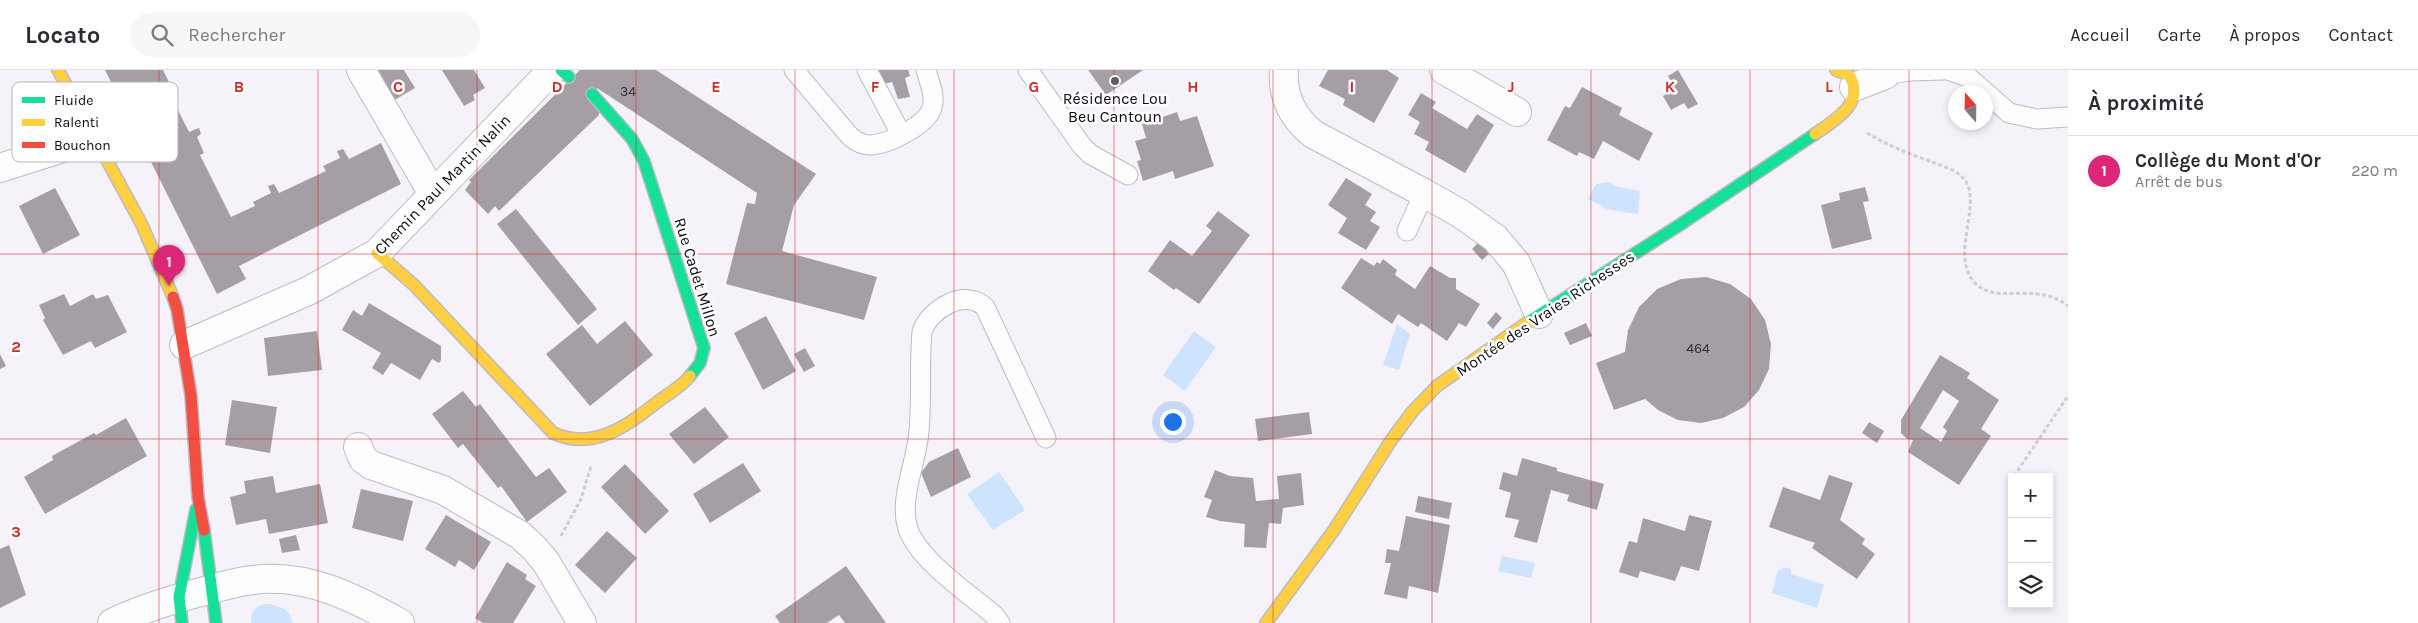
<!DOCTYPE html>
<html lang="fr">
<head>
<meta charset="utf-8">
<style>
  body { margin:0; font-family:Karla,sans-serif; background:#f7f7f7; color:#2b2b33 }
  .controls { position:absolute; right:15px; bottom:15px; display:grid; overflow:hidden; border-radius:0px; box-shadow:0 2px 8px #0003 }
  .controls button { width:45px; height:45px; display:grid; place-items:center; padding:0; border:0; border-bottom:1px solid #e1e1e2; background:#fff; color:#2b2b33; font:25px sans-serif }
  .compass { position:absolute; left:1948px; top:15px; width:45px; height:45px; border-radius:50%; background:#fff; box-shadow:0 2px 8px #0003; rotate:340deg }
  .you { position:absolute; left:1172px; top:351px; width:18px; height:18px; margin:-12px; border:4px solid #fff; border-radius:50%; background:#1a73e8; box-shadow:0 0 0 8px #1a73e833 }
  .badge { display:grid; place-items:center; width:32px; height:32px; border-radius:50%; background:#db2777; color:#fff; font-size:16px; font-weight:700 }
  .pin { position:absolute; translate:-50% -41px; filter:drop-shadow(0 1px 2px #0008) }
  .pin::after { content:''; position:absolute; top:26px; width:18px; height:15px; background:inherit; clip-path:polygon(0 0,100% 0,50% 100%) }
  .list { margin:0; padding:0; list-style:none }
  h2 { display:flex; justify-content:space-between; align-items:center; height:65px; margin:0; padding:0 20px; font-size:21px }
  h2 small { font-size:16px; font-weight:400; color:#7c7c81 }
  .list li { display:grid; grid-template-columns:32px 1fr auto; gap:15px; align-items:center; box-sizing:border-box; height:70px; padding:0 20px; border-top:1px solid #e1e1e2 }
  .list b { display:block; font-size:19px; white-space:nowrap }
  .list p { margin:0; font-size:16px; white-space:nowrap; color:#7c7c81 }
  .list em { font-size:16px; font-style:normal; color:#7c7c81 }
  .icon { flex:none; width:28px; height:28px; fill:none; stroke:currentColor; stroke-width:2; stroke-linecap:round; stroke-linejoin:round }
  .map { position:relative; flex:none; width:2068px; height:553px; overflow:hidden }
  header { display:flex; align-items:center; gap:30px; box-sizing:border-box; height:70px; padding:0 25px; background:#fff; border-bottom:1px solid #e1e1e2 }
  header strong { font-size:24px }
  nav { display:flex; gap:28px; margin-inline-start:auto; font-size:18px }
  .search { width:350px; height:45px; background:#f7f7f7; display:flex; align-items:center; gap:12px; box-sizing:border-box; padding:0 18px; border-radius:28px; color:#7c7c81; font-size:19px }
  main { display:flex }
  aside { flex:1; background:#fff }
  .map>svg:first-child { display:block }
  .water { fill:#cde3fe }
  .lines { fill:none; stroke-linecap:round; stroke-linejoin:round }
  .canal { stroke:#cde3fe; stroke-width:32 }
  .building { fill:#a59ea5; fill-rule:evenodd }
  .lane-casing { stroke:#bebac3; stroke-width:21 }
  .street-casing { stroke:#bebac3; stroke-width:30 }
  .fast-casing { stroke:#bebac3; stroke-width:14 }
  .slow-casing { stroke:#bebac3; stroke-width:14 }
  .jam-casing { stroke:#bebac3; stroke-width:14 }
  .path { stroke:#cfced0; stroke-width:3; stroke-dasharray:4 2.5; stroke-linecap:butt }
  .lane { stroke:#fefdfe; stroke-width:19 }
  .street { stroke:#fefdfe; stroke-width:28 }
  .fast { stroke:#16e098; stroke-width:11 }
  .slow { stroke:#ffcf43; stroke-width:11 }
  .jam { stroke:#f24e42; stroke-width:11 }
  .grid { fill:none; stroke:#d62828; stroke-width:1; stroke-opacity:0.55 }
  .poi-dot { fill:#5f5b63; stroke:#fff; stroke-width:2 }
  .labels { text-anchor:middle; stroke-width:5; stroke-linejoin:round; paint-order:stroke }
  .number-label { font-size:14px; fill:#332e37 }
  .poi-label { font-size:16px; fill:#0d0912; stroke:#fff }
  .street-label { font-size:16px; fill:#0d0912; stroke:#fff }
  .key { fill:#fff; stroke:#b6b5b8; stroke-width:1 }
  .key-label { font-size:14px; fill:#0d0912 }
  .grid-label { font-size:16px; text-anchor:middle; font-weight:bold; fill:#d62828; stroke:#fff; stroke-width:5; stroke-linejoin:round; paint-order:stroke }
</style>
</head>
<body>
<header>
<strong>Locato</strong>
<div class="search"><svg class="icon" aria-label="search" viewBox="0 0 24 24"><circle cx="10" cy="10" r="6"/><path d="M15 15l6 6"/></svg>Rechercher</div>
<nav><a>Accueil</a><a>Carte</a><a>À propos</a><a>Contact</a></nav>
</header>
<main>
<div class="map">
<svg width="2068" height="553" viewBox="0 0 2068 553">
  <rect width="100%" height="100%" fill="#f6f2fa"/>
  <!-- water -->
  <path class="water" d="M 1607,112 L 1619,117 L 1640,121 L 1638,144 L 1607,139 L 1588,129 L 1596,114 Z
    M 1397,254 L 1410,264 L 1399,300 L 1383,295 Z
    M 1194,261 L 1216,277 L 1185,321 L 1163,305 Z
    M 999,402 L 1025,440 L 993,460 L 967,424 Z
    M 1502,486 L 1535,493 L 1531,508 L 1498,501 Z
    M 1783,497 L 1791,499 L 1791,504 L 1824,515 L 1817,538 L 1772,523 L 1778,500 L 1782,500 Z"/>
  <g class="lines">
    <!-- canal -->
    <path class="canal" d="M 267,550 L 276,553"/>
  </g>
  <!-- building -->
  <path class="building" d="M 105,0 L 163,0 L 170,14 L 166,16 L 189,62 L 199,58 L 201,64 L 197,67 L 204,83 L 200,85 L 231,147 L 255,136 L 253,132 L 271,123 L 268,116 L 274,114 L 279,123 L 326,101 L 323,96 L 340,88 L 337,81 L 343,79 L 349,89 L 381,73 L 401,114 L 239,196 L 246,209 L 217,224 Z
    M 372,0 L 404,0 L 415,18 L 391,32 Z
    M 442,0 L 474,0 L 485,18 L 473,25 L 475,30 L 464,36 Z
    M 580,0 L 656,0 L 816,104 L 794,135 L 782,181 L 877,207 L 864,250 L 726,214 L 747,133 L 755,134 L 757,123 L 597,18 L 599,45 L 499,141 L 495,136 L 488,144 L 465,120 L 471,112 L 469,110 Z
    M 878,0 L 908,0 L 910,6 L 905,8 L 910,27 L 898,29 L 892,12 L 883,14 Z
    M 1088,0 L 1143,0 L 1106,25 Z
    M 1328,0 L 1387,0 L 1399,8 L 1374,53 L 1343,35 L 1345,29 L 1319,16 Z
    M 1678,0 L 1698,34 L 1688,39 L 1684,33 L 1671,40 L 1663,26 L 1675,18 L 1668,6 Z
    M 1582,17 L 1622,38 L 1619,45 L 1653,63 L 1639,91 L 1603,71 L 1594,89 L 1579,82 L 1577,86 L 1547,70 L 1565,36 L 1570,38 Z
    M 1421,23 L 1436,32 L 1432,38 L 1467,59 L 1477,44 L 1494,55 L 1465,103 L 1425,80 L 1429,72 L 1414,64 L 1420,52 L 1408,45 Z
    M 1177,42 L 1180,51 L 1197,46 L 1214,96 L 1175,109 L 1173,101 L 1143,111 L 1137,91 L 1141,90 L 1135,71 L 1146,68 L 1142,54 Z
    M 1346,108 L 1372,124 L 1365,135 L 1376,142 L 1370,151 L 1380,157 L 1366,180 L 1338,163 L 1347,148 L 1328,135 Z
    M 1865,117 L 1869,131 L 1863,132 L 1872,169 L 1832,179 L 1821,135 L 1840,130 L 1839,123 Z
    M 55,118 L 80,165 L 43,184 L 19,136 Z
    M 516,139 L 597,239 L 578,255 L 497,154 Z
    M 1218,141 L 1250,165 L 1199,234 L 1176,218 L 1174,220 L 1148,201 L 1170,170 L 1192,186 L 1212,161 L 1206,156 Z
    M 1479,172 L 1489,184 L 1482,190 L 1472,179 Z
    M 1361,188 L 1374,196 L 1377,192 L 1380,194 L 1383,189 L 1397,200 L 1395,205 L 1415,219 L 1430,196 L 1450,208 L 1456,208 L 1456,219 L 1480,234 L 1466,257 L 1459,253 L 1447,271 L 1421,253 L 1418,257 L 1398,244 L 1392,254 L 1341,218 Z
    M 1706,207 L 1730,214 L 1751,229 L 1765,250 L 1771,274 L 1769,299 L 1759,320 L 1744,337 L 1723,348 L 1701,353 L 1678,350 L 1658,340 L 1645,329 L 1614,340 L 1596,293 L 1625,282 L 1628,260 L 1639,237 L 1657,219 L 1681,209 Z
    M 64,224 L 70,236 L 93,224 L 96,229 L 108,225 L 127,262 L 95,278 L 91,271 L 63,285 L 43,250 L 45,248 L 39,235 Z
    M 369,233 L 441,276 L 441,290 L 439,293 L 432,289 L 420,310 L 391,293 L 383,305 L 372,298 L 381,283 L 342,260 L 353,240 L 362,246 Z
    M 1496,242 L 1502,248 L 1493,259 L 1487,253 Z
    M 766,246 L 796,301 L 763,320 L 734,263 Z
    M 625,251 L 653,285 L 590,336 L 546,284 L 582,255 L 597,274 Z
    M 1586,253 L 1592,266 L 1570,275 L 1564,263 Z
    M 317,261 L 322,300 L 268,306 L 264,268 Z
    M 805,278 L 815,296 L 804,302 L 794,284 Z
    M 0,284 L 6,296 L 0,299 Z
    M 1940,285 L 1970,303 L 1967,308 L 1999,330 L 1981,359 L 1991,366 L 1959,415 L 1908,382 L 1913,370 L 1907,369 L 1901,363 L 1901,350 ZM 1943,320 L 1959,331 L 1943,357 L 1947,361 L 1941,372 L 1920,358 Z
    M 463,321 L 476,337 L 480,334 L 536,407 L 549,398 L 567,422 L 527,452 L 501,416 L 498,418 L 463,374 L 458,378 L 432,344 Z
    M 232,330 L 277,337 L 270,383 L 225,375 Z
    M 705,337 L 729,367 L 694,394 L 669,364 Z
    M 1309,342 L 1312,364 L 1258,371 L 1255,349 Z
    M 126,348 L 147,386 L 45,444 L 24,407 L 53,390 L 52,386 L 94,363 L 96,365 Z
    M 1869,352 L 1884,361 L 1877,373 L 1862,363 Z
    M 958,378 L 971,407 L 931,427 L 921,403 L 929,392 Z
    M 1522,388 L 1557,398 L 1557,401 L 1604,414 L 1597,440 L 1567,431 L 1569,425 L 1551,420 L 1537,473 L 1514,467 L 1519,450 L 1505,447 L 1511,423 L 1499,419 L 1503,402 L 1517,406 Z
    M 743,393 L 761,421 L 710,453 L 693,424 Z
    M 625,394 L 669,441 L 645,464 L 601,417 Z
    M 1215,400 L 1230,406 L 1253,408 L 1256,431 L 1279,429 L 1277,406 L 1301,403 L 1304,435 L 1283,438 L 1281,454 L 1269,453 L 1266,478 L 1244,477 L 1245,454 L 1220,451 L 1206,447 L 1212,430 L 1204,427 Z
    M 1829,405 L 1853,413 L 1840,450 L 1865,469 L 1862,474 L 1875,484 L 1857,509 L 1812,478 L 1815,473 L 1769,457 L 1783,417 L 1820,430 Z
    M 273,406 L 276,423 L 320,414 L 328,453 L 269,464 L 266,449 L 236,455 L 230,427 L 246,423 L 244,411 Z
    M 361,419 L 413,431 L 403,471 L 352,458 Z
    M 1418,426 L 1452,433 L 1449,449 L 1415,442 Z
    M 446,445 L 491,472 L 474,500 L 459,490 L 455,497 L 425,479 Z
    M 1689,445 L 1712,451 L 1699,501 L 1681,496 L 1675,511 L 1640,501 L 1638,508 L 1619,502 L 1629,471 L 1637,473 L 1643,448 L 1685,461 Z
    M 1406,446 L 1450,455 L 1438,523 L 1409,516 L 1407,529 L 1384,524 L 1391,493 L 1385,493 L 1387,479 L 1399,481 Z
    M 607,461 L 637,488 L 605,523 L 575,495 Z
    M 296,465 L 300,480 L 282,483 L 279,469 Z
    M 9,475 L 26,525 L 0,538 L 0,479 Z
    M 507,492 L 527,505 L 525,509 L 536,516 L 513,553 L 483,553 L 475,548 Z
    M 846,496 L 886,553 L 845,553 L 839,545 L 827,553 L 780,553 L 775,546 Z"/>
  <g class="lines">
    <defs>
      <path id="lane" d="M 794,0 L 847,63 C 853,70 861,75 871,75 C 888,74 926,56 932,38 C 936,27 929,11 926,0
        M 867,0 L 901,64
        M 1028,0 L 1082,76 L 1090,84 L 1128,105
        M 1948,0 L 1968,7 L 2009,43 L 2037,49 L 2068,47
        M 1885,5 L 1910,1 L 1943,0
        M 1407,161 L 1424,123
        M 1000,553 L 994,545 C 968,523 927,496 911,466 C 895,435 917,394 919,361 C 922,328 919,295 922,262 C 929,239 965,218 985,237 L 1046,368"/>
      <path id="street" d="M 361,0 L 433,124
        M 1284,0 C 1282,26 1292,47 1313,64 L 1424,123 L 1461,144 L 1495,168 L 1516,193 L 1539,244
        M 1444,0 L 1517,42
        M 1854,17 L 1885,5
        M 0,98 L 95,68
        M 184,275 L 308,221 L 377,183 L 552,0
        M 358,377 L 363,389 L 371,395 L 443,420 L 520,465 L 534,478 L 546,492 L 582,553
        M 112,553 C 141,539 170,530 201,522 C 219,517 235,512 253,510 C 307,503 355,528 400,553"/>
      <path id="fast" d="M 561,0 L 569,7
        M 592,24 L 632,69 L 644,91 L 704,278 L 700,293 L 690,306
        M 1528,252 L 1678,156 L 1815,64
        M 204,460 L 216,553
        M 182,553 L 179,527 L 196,439"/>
      <path id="slow" d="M 58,0 L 142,155 L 173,227
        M 1815,64 C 1835,50 1866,33 1849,5 L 1836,0
        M 377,183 L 414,215 L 553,363 C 595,382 629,354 660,330 C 670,323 682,316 690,306
        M 1266,553 L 1334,460 L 1392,369 L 1412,342 L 1437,316 L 1528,252"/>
      <path id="jam" d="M 173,227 L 177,239 L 191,326 L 198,427 L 204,460"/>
    </defs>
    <!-- lane casing -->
    <use href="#lane" class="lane-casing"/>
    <!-- street casing -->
    <use href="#street" class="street-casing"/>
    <!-- fast casing -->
    <use href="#fast" class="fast-casing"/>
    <!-- slow casing -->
    <use href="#slow" class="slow-casing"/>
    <!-- jam casing -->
    <use href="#jam" class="jam-casing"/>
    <!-- path -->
    <path class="path" d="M 1867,63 C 1887,75 1907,83 1929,91 C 1939,95 1952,98 1960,105 C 1988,127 1947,184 1975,213 C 1997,236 2035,210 2068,236
      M 2014,406 L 2068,326
      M 561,466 L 581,429 L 591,396"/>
    <!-- lane -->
    <use href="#lane" class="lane"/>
    <!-- street -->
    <use href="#street" class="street"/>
    <!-- fast -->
    <use href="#fast" class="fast"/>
    <!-- slow -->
    <use href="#slow" class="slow"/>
    <!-- jam -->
    <use href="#jam" class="jam"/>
  </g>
  <!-- grid -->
  <path class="grid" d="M 159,0 L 159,553M 318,0 L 318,553M 477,0 L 477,553M 636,0 L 636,553M 795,0 L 795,553M 954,0 L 954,553M 1114,0 L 1114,553M 1273,0 L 1273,553M 1432,0 L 1432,553M 1591,0 L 1591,553M 1750,0 L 1750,553M 1909,0 L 1909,553M 0,184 L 2068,184M 0,369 L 2068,369"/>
  <!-- markers -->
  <circle class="poi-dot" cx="1115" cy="11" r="5"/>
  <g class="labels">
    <!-- number labels -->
    <g class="number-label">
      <text x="628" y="26">34</text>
      <text x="1698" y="283">464</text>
    </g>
    <!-- poi labels -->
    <g class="poi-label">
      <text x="1115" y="34">Résidence Lou<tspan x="1115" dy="18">Beu Cantoun</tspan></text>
    </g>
    <!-- street labels -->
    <g class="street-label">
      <text transform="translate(442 114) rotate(-46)" y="6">Chemin Paul Martin Nalin</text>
      <text transform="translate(698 207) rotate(73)" y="6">Rue Cadet Millon</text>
      <text transform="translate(1545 243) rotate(-34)" y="6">Montée des Vraies Richesses</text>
    </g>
  </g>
  <!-- legend -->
  <rect x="12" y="12" width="166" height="80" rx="8" class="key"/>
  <rect x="22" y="27" width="23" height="6" fill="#16e098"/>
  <rect x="22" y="49" width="23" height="7" fill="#ffcf43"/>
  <rect x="22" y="72" width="23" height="6" fill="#f24e42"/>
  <g class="key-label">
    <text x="54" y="35">Fluide</text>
    <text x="54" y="57">Ralenti</text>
    <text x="54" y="80">Bouchon</text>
  </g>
  <g class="grid-label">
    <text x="239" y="22">B</text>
    <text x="398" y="22">C</text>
    <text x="557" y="22">D</text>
    <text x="716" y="22">E</text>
    <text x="875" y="22">F</text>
    <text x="1034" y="22">G</text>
    <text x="1193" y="22">H</text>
    <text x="1352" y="22">I</text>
    <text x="1511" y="22">J</text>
    <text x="1670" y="22">K</text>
    <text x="1829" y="22">L</text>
    <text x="16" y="282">2</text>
    <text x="16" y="467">3</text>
  </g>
</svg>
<div class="controls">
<button>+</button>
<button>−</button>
<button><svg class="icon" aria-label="layers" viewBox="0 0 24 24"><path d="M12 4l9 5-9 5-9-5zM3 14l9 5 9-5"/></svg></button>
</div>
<svg class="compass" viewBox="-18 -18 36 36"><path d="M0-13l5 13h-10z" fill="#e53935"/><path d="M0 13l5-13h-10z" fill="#7c7c81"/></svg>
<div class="you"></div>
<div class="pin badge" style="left:169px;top:216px">1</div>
</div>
<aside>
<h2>À proximité<small></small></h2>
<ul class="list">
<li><span class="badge">1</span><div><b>Collège du Mont d'Or</b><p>Arrêt de bus</p></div><em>220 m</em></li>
</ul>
</aside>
</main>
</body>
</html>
